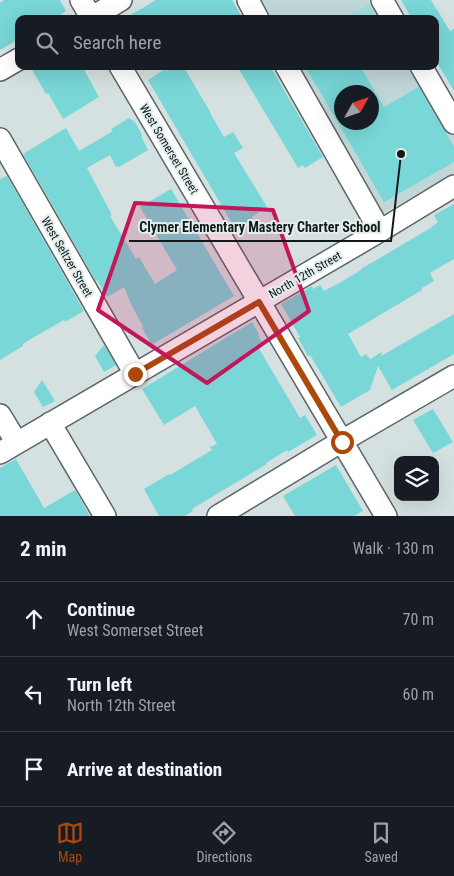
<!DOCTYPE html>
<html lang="en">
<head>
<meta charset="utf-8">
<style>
  body { margin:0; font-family:"Roboto Condensed",sans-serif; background:#20242c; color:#f1f3f6 }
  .controls { position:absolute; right:15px; bottom:15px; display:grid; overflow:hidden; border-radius:10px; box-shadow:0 5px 20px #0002 }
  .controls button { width:45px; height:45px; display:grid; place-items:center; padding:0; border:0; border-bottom:1px solid #363941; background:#171b24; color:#f1f3f6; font:25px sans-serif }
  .compass { position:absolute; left:334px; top:85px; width:45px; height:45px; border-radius:50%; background:#171b24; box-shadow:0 5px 20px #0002; rotate:50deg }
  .stop { position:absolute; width:15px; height:15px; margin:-11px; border:4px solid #ab490d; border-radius:50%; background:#fff }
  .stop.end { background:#ab490d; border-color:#fff; box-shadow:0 1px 5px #0008 }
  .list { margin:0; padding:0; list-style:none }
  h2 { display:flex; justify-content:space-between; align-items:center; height:65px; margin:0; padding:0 20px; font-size:21px }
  h2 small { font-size:16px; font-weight:400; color:#9ea1a6 }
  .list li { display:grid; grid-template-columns:32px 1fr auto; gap:15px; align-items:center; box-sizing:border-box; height:75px; padding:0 20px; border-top:1px solid #363941 }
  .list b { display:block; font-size:19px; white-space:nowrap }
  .list p { margin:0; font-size:16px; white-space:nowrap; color:#9ea1a6 }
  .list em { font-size:16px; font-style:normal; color:#9ea1a6 }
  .icon { flex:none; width:28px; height:28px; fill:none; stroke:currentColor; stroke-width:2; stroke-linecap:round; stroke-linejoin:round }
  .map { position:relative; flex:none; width:454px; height:516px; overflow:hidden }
  .search { position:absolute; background:#171b24; box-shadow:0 5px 20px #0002; left:15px; right:15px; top:15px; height:55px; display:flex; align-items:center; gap:12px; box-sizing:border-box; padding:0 18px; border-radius:10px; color:#9ea1a6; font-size:19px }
  .sheet { height:290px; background:#171b24 }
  nav { display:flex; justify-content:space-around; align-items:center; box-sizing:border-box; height:70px; border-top:1px solid #363941; background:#171b24; font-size:14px; color:#9ea1a6 }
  nav a { display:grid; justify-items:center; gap:2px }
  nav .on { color:#ab490d }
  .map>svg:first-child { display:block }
  .built { fill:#c1d6d6; fill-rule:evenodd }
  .green { fill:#a1dcdb }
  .building { fill:#79d7d7; fill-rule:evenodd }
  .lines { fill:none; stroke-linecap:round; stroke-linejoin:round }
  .minor-casing { stroke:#5b6565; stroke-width:24 }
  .minor { stroke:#fff; stroke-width:21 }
  .route { stroke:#ab490d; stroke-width:6 }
  .marked { fill:#c2185b; fill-opacity:0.2; stroke:#c2185b; stroke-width:4; stroke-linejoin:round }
  .labels { text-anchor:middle; stroke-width:4; stroke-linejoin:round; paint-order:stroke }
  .street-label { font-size:12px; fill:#131818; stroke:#e2eeee }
  .leader { fill:none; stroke:#131818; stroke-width:2 }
  .callout-dot { fill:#131818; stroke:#e2eeee; stroke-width:2 }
  .callout-label { font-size:14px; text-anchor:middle; font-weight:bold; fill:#131818; stroke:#e2eeee; stroke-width:4; stroke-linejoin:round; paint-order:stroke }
</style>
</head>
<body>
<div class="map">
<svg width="454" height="516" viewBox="0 0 454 516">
  <rect width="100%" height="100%" fill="#d5e1e1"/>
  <!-- built -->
  <path class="built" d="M 258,0 L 376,0 L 387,19 L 269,19 Z
    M 297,66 L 415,66 L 454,134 L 454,173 L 382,214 ZM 342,92 L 372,92 L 372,122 L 342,122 Z"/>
  <!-- green -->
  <path class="green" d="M 369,4 L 378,19 L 355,19 L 352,13 Z"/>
  <!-- building -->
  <path class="building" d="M 4,0 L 60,0 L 66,11 L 54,19 L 19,19 L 19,39 L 0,50 L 0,3 Z
    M 156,0 L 232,0 L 243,19 L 124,19 Z
    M 401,0 L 431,0 L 450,31 L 454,29 L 454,91 L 435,59 L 435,19 L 412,19 Z
    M 30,66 L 82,66 L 99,97 L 63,119 L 48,93 L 46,94 Z
    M 175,66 L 183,66 L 211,113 L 210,113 L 224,137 L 233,132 L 243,148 L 234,153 L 267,207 L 252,217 L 253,219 L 236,230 L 148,80 L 165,69 L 167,71 Z
    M 237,66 L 270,66 L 323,157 L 305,168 L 303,165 L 298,168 Z
    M 305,66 L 360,66 L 384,107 L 419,87 L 454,147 L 454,162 L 384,202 ZM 342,92 L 372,92 L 372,122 L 342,122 Z
    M 129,118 L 135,122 L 142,135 L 141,136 L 148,150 L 119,167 L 118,166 L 116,167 L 110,155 L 87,168 L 112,215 L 110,216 L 124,239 L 136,259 L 139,257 L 155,284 L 177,270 L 140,207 L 171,189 L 234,296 L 153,344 L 152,343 L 151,343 L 142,328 L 143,326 L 132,306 L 124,287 L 107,297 L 97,280 L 96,281 L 23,154 L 66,128 L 79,151 L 113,131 L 111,129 Z
    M 7,176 L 84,311 L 65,322 L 64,320 L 29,340 L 23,344 L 23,346 L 0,360 L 0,179 Z
    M 454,204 L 454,259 L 430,273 L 434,281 L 422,288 L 422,290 L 348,334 L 361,357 L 366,354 L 370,359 L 382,352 L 381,356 L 454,314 L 454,354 L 392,390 L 378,366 L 370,390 L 341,407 L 310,355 L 308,356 L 298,338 L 300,337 L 281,304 L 312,286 L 313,289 L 320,285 L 324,291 L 341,282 L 361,270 L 361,269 L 429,229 L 438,222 L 434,215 Z
    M 252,322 L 259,334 L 258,335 L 263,344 L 258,347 L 300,418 L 305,415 L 317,435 L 288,452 L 287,450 L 266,463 L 267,464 L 192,509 L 193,511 L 185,516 L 159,516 L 144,489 L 169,474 L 170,475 L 212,450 L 210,447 L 217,444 L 195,406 L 164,425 L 142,389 Z
    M 104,345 L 116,365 L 104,372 L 95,356 Z
    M 42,380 L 55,401 L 43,407 L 34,392 Z
    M 433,409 L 453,442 L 433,453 L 413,420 Z
    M 16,459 L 44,508 L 75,490 L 90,516 L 0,516 L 0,468 Z
    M 336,465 L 363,511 L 354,516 L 295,516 L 283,496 Z"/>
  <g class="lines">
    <defs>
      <path id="minor" d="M 81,0 L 92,19
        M 248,0 L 258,19
        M 382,0 L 393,19
        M 89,19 L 121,0
        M 120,66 L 386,516
        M 286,66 L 380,231
        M 421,66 L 454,123
        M 0,70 L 19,59
        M 0,139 L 135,374
        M 0,415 L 17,443
        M 50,423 L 105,516
        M 0,453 L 380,231 L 454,186
        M 218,516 L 342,441 L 454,376"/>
    </defs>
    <!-- minor casing -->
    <use href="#minor" class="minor-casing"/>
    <!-- minor -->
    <use href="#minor" class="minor"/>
  </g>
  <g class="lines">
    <!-- route -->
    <path class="route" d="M 135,374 L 259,302 L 342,442"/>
  </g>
  <!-- marked area -->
  <path class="marked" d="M 135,203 L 273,210 L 309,311 L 207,383 L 98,310 Z"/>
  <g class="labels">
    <!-- street labels -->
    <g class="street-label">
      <text transform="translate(169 149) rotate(59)" y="4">West Somerset Street</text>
      <text transform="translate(67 257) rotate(60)" y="4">West Seltzer Street</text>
      <text transform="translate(305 275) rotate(-30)" y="4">North 12th Street</text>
    </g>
  </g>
  <!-- callouts -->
  <path class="leader" d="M401 154L391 241H129"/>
  <circle class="callout-dot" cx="401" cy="154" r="5"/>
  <g class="callout-label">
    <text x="260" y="232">Clymer Elementary Mastery Charter School</text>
  </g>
</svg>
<div class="controls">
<button><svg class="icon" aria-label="layers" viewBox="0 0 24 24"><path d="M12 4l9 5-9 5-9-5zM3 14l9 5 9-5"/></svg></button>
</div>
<svg class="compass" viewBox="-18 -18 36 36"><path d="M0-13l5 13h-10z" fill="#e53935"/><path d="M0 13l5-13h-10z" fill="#9ea1a6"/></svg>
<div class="stop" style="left:342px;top:442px"></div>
<div class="stop end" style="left:135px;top:374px"></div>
<div class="search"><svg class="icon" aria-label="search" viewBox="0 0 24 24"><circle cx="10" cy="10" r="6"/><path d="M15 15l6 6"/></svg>Search here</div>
</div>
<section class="sheet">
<h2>2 min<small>Walk · 130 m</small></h2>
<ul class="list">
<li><svg class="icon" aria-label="ahead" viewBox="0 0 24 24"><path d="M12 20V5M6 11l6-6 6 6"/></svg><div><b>Continue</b><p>West Somerset Street</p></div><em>70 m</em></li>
<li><svg class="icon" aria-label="left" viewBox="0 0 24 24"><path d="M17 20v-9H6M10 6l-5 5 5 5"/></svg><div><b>Turn left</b><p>North 12th Street</p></div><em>60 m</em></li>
<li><svg class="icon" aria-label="arrive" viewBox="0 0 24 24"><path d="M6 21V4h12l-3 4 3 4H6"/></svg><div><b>Arrive at destination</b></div></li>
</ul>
</section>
<nav>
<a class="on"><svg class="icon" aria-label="map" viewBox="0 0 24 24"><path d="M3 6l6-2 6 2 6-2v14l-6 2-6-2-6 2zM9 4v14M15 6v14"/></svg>Map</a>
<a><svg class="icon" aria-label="directions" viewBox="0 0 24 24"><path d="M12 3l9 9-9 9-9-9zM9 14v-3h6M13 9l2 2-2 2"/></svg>Directions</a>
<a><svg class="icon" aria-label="saved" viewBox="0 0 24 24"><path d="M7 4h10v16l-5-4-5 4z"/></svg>Saved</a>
</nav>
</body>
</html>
